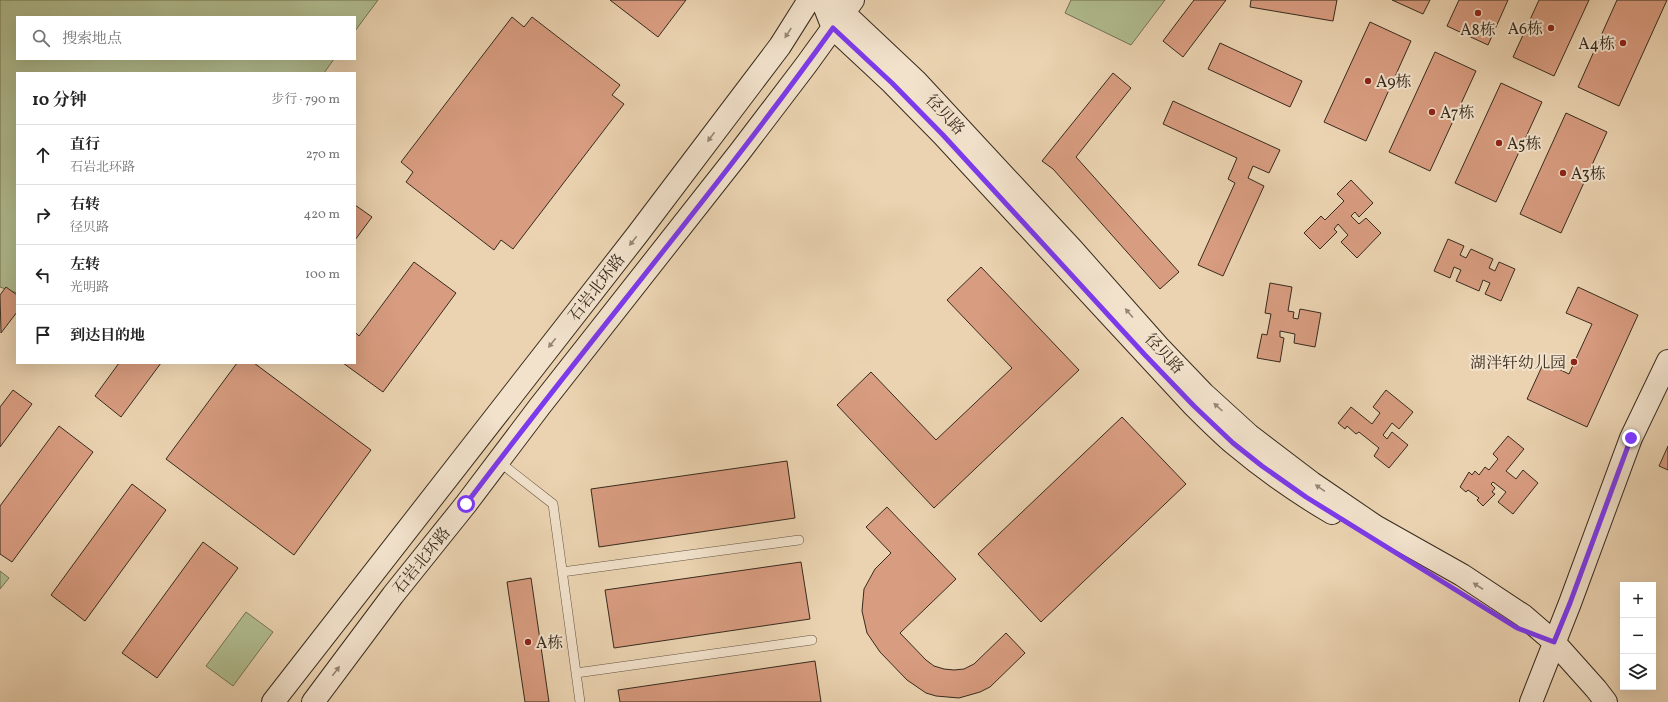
<!DOCTYPE html>
<html lang="zh">
<head>
<meta charset="utf-8">
<style>
  body { margin:0; font-family:Vollkorn,"Noto Serif SC",serif; background:#f6f6f6; color:#222 }
  .controls { position:absolute; right:12px; bottom:12px; display:grid; overflow:hidden; border-radius:0px; box-shadow:0 4px 16px #0002 }
  .controls button { width:36px; height:36px; display:grid; place-items:center; padding:0; border:0; border-bottom:1px solid #e0e0e0; background:#fff; color:#222; font:20px sans-serif }
  .stop { position:absolute; width:12px; height:12px; margin:-9px; border:3px solid #7c3aed; border-radius:50%; background:#fff }
  .stop.end { background:#7c3aed; border-color:#fff; box-shadow:0 1px 4px #0008 }
  .list { margin:0; padding:0; list-style:none }
  h2 { display:flex; justify-content:space-between; align-items:center; height:52px; margin:0; padding:0 16px; font-size:17px }
  h2 small { font-size:13px; font-weight:400; color:#767676 }
  .list li { display:grid; grid-template-columns:26px 1fr auto; gap:12px; align-items:center; box-sizing:border-box; height:60px; padding:0 16px; border-top:1px solid #e0e0e0 }
  .list b { display:block; font-size:15px; white-space:nowrap }
  .list p { margin:0; font-size:13px; white-space:nowrap; color:#767676 }
  .list em { font-size:13px; font-style:normal; color:#767676 }
  .icon { flex:none; width:22px; height:22px; fill:none; stroke:currentColor; stroke-width:2; stroke-linecap:round; stroke-linejoin:round }
  .map { position:relative; flex:none; width:1668px; height:702px; overflow:hidden }
  .search { position:absolute; background:#fff; box-shadow:0 4px 16px #0002; left:16px; top:16px; width:340px; height:44px; display:flex; align-items:center; gap:10px; box-sizing:border-box; padding:0 14px; border-radius:0px; color:#767676; font-size:15px }
  .panel { position:absolute; background:#fff; box-shadow:0 4px 16px #0002; left:16px; top:72px; width:340px; height:292px; border-radius:0px }
  .map>svg:first-child { display:block }
  .green { fill:#b1be91; stroke:#747457 }
  .building { fill:#d89c80; stroke:#372b1d }
  .lines { fill:none; stroke-linecap:round; stroke-linejoin:round }
  .lane-casing { stroke:#645542; stroke-width:10 }
  .secondary-casing { stroke:#372b1d; stroke-width:24 }
  .lane { stroke:#f2e2cc; stroke-width:9 }
  .secondary { stroke:#f2e2cc; stroke-width:22 }
  .oneway { fill:#948674 }
  .route { stroke:#7c3aed; stroke-width:5 }
  .poi-dot { fill:#8f2418; stroke:#f2e2cc; stroke-width:1.5 }
  .labels { text-anchor:middle; stroke-width:4; stroke-linejoin:round; paint-order:stroke }
  .poi-label { font-size:16px; fill:#372b1d; stroke:#f2e2cc; text-anchor:start }
  .street-label { font-size:16px; fill:#372b1d; stroke:#f2e2cc }
</style>
</head>
<body>
<div class="map">
<svg width="1668" height="702" viewBox="0 0 1668 702">
  <rect width="100%" height="100%" fill="#ebd3b1"/>
  <filter id="stains"><feTurbulence type="fractalNoise" baseFrequency=".005" numOctaves="4"/><feColorMatrix values="0 0 0 0 .2 0 0 0 0 .09 0 0 0 0 .02 0 0 0 .5 -.17"/></filter>
  <radialGradient id="worn" r=".72"><stop offset=".6" stop-color="#630" stop-opacity="0"/><stop offset="1" stop-color="#630" stop-opacity=".3"/></radialGradient>
  <!-- green -->
  <path class="green" d="M 0,0 L 378,0 L 355,31 L 355,17 L 17,17 L 17,59 L 334,59 L 324,73 L 17,73 L 17,293 L 0,287 Z
    M 1071,0 L 1165,0 L 1131,45 L 1065,13 Z
    M 0,571 L 9,578 L 0,589 Z
    M 246,612 L 273,632 L 233,686 L 206,666 Z"/>
  <!-- building -->
  <path class="building" d="M 610,0 L 686,0 L 658,37 Z
    M 1194,0 L 1226,0 L 1183,57 L 1163,41 Z
    M 1251,0 L 1337,0 L 1333,21 L 1250,7 Z
    M 1392,0 L 1430,0 L 1423,14 Z
    M 1459,0 L 1508,0 L 1488,45 L 1447,26 Z
    M 1539,0 L 1589,0 L 1554,76 L 1513,57 Z
    M 1617,0 L 1667,0 L 1619,106 L 1578,87 Z
    M 512,17 L 524,27 L 532,17 L 620,85 L 612,95 L 624,104 L 513,249 L 501,240 L 494,250 L 406,182 L 413,172 L 401,162 Z
    M 1370,22 L 1411,41 L 1366,141 L 1324,122 Z
    M 1220,43 L 1302,81 L 1290,107 L 1208,69 Z
    M 1435,52 L 1476,71 L 1430,171 L 1389,152 Z
    M 1113,73 L 1131,88 L 1076,157 L 1179,272 L 1160,289 L 1053,169 L 1042,161 Z
    M 1501,83 L 1542,102 L 1496,202 L 1455,183 Z
    M 1173,101 L 1280,150 L 1269,173 L 1253,166 L 1248,178 L 1264,186 L 1223,276 L 1198,265 L 1235,183 L 1228,179 L 1237,158 L 1163,124 Z
    M 1566,113 L 1607,132 L 1561,233 L 1520,214 Z
    M 1351,180 L 1373,203 L 1359,217 L 1355,212 L 1351,216 L 1359,224 L 1366,218 L 1381,233 L 1357,258 L 1341,242 L 1348,235 L 1338,224 L 1334,229 L 1337,232 L 1320,249 L 1304,233 L 1321,216 L 1325,220 L 1344,201 L 1337,194 Z
    M 355,205 L 372,217 L 355,240 Z
    M 1448,239 L 1464,246 L 1460,255 L 1466,258 L 1471,249 L 1493,259 L 1489,268 L 1495,271 L 1499,262 L 1515,269 L 1501,301 L 1485,294 L 1490,283 L 1483,280 L 1479,291 L 1456,281 L 1461,270 L 1454,267 L 1450,278 L 1434,271 Z
    M 414,262 L 456,293 L 383,392 L 343,363 L 355,363 L 355,332 L 359,336 Z
    M 981,267 L 1079,370 L 934,508 L 837,405 L 871,372 L 936,440 L 1012,368 L 947,300 Z
    M 1270,283 L 1292,287 L 1288,311 L 1294,312 L 1293,318 L 1298,319 L 1300,309 L 1321,313 L 1315,347 L 1294,343 L 1295,334 L 1280,331 L 1280,337 L 1284,338 L 1280,362 L 1257,358 L 1262,334 L 1267,335 L 1271,314 L 1265,313 Z
    M 6,287 L 17,295 L 17,312 L 1,333 L 0,295 Z
    M 1578,287 L 1638,315 L 1587,427 L 1527,399 L 1544,362 L 1569,374 L 1592,324 L 1566,313 Z
    M 119,363 L 161,363 L 121,417 L 95,396 Z
    M 237,363 L 254,363 L 371,450 L 294,555 L 166,459 Z
    M 13,390 L 32,404 L 0,447 L 0,407 Z
    M 1386,390 L 1413,412 L 1399,429 L 1392,423 L 1383,435 L 1387,439 L 1392,432 L 1408,445 L 1389,468 L 1374,456 L 1379,448 L 1359,432 L 1356,434 L 1347,426 L 1345,429 L 1338,423 L 1351,407 L 1372,424 L 1380,413 L 1373,407 Z
    M 1122,417 L 1186,484 L 1041,622 L 978,554 Z
    M 59,426 L 93,452 L 12,562 L 0,554 L 0,506 Z
    M 1508,436 L 1524,449 L 1506,471 L 1516,479 L 1523,470 L 1538,483 L 1513,514 L 1498,502 L 1506,492 L 1493,482 L 1491,484 L 1495,488 L 1492,492 L 1495,494 L 1483,506 L 1477,500 L 1479,498 L 1468,490 L 1466,492 L 1460,487 L 1469,472 L 1472,475 L 1475,471 L 1479,475 L 1485,467 L 1489,470 L 1498,459 L 1493,454 Z
    M 1668,446 L 1668,470 L 1659,466 Z
    M 787,461 L 795,518 L 599,547 L 591,489 Z
    M 132,484 L 166,510 L 85,621 L 51,595 Z
    M 887,507 L 956,579 L 900,633 L 926,660 L 934,666 L 944,669 L 954,670 L 964,669 L 974,664 L 1006,633 L 1025,653 L 990,687 L 980,692 L 959,698 L 936,696 L 926,693 L 907,680 L 880,652 L 867,633 L 862,611 L 864,589 L 875,569 L 891,553 L 866,527 Z
    M 203,542 L 238,568 L 157,678 L 122,653 Z
    M 801,562 L 810,619 L 614,648 L 605,590 Z
    M 531,578 L 549,702 L 525,702 L 507,582 Z
    M 815,661 L 821,702 L 620,702 L 618,690 Z"/>
  <g class="lines">
    <defs>
      <path id="lane" d="M 498,461 L 553,504 L 580,702
        M 562,572 L 799,540
        M 576,673 L 812,640"/>
      <path id="secondary" d="M 822,0 L 833,28 L 892,83 L 943,135 L 1194,406 C 1207,419 1220,432 1234,444 C 1265,470 1298,493 1332,513
        M 830,0 L 916,81 L 1073,250 L 1158,346 L 1204,394 L 1249,435 L 1312,483 L 1375,526 L 1462,575 L 1524,616 L 1554,642 L 1596,689 L 1606,702
        M 273,702 L 637,235 L 780,46 L 809,0
        M 313,702 L 393,595 L 466,504 L 540,406 L 739,153 L 806,65 L 853,0
        M 1531,702 L 1570,603 L 1631,438 L 1668,361"/>
    </defs>
    <!-- lane casing -->
    <use href="#lane" class="lane-casing"/>
    <!-- secondary casing -->
    <use href="#secondary" class="secondary-casing"/>
    <!-- lane -->
    <use href="#lane" class="lane"/>
    <!-- secondary -->
    <use href="#secondary" class="secondary"/>
  </g>
  <!-- one-way arrows -->
  <defs><path id="oneway-solid" d="M-6-.8H1V-3.2L6.5 0L1 3.2V.8H-6Z"/></defs>
  <g class="oneway">
    <use href="#oneway-solid" transform="translate(788 33) rotate(123)"/>
    <use href="#oneway-solid" transform="translate(711 137) rotate(127)"/>
    <use href="#oneway-solid" transform="translate(633 241) rotate(128)"/>
    <use href="#oneway-solid" transform="translate(1129 313) rotate(-131)"/>
    <use href="#oneway-solid" transform="translate(552 343) rotate(128)"/>
    <use href="#oneway-solid" transform="translate(1218 407) rotate(-138)"/>
    <use href="#oneway-solid" transform="translate(1320 488) rotate(-146)"/>
    <use href="#oneway-solid" transform="translate(1478 586) rotate(-147)"/>
    <use href="#oneway-solid" transform="translate(336 671) rotate(-53)"/>
  </g>
  <g class="lines">
    <!-- route -->
    <path class="route" d="M 466,504 C 586,344 716,191 833,28 L 892,83 L 943,135 L 1145,355 L 1194,406 L 1233,443 L 1262,466 L 1306,497 L 1517,628 L 1554,642 L 1570,603 L 1631,438"/>
  </g>
  <!-- markers -->
  <g class="poi-dot">
    <circle cx="1478" cy="13" r="4"/>
    <circle cx="1551" cy="28" r="4"/>
    <circle cx="1623" cy="43" r="4"/>
    <circle cx="1368" cy="81" r="4"/>
    <circle cx="1432" cy="112" r="4"/>
    <circle cx="1499" cy="143" r="4"/>
    <circle cx="1563" cy="173" r="4"/>
    <circle cx="1574" cy="362" r="4"/>
    <circle cx="528" cy="642" r="4"/>
  </g>
  <g class="labels">
    <!-- poi labels -->
    <g class="poi-label">
      <text x="1543" y="34" text-anchor="end">A6栋</text>
      <text x="1478" y="35" text-anchor="middle">A8栋</text>
      <text x="1615" y="49" text-anchor="end">A4栋</text>
      <text x="1376" y="87">A9栋</text>
      <text x="1440" y="118">A7栋</text>
      <text x="1507" y="149">A5栋</text>
      <text x="1571" y="179">A3栋</text>
      <text x="1566" y="368" text-anchor="end">湖泮轩幼儿园</text>
      <text x="536" y="648">A栋</text>
    </g>
    <!-- street labels -->
    <g class="street-label">
      <text transform="translate(946 114) rotate(47)" y="6">径贝路</text>
      <text transform="translate(596 287) rotate(-52)" y="6">石岩北环路</text>
      <text transform="translate(1165 353) rotate(47)" y="6">径贝路</text>
      <text transform="translate(421 560) rotate(-51)" y="6">石岩北环路</text>
    </g>
  </g>
  <rect width="100%" height="100%" filter="url(#stains)"/>
  <rect width="100%" height="100%" fill="url(#worn)"/>
</svg>
<div class="controls">
<button>+</button>
<button>−</button>
<button><svg class="icon" aria-label="layers" viewBox="0 0 24 24"><path d="M12 4l9 5-9 5-9-5zM3 14l9 5 9-5"/></svg></button>
</div>
<div class="stop" style="left:466px;top:504px"></div>
<div class="stop end" style="left:1631px;top:438px"></div>
<div class="search"><svg class="icon" aria-label="search" viewBox="0 0 24 24"><circle cx="10" cy="10" r="6"/><path d="M15 15l6 6"/></svg>搜索地点</div>
<section class="panel">
<h2>10 分钟<small>步行 · 790 m</small></h2>
<ul class="list">
<li><svg class="icon" aria-label="ahead" viewBox="0 0 24 24"><path d="M12 20V5M6 11l6-6 6 6"/></svg><div><b>直行</b><p>石岩北环路</p></div><em>270 m</em></li>
<li><svg class="icon" aria-label="right" viewBox="0 0 24 24"><path d="M7 20v-9h11M14 6l5 5-5 5"/></svg><div><b>右转</b><p>径贝路</p></div><em>420 m</em></li>
<li><svg class="icon" aria-label="left" viewBox="0 0 24 24"><path d="M17 20v-9H6M10 6l-5 5 5 5"/></svg><div><b>左转</b><p>光明路</p></div><em>100 m</em></li>
<li><svg class="icon" aria-label="arrive" viewBox="0 0 24 24"><path d="M6 21V4h12l-3 4 3 4H6"/></svg><div><b>到达目的地</b></div></li>
</ul>
</section>
</div>
</body>
</html>
